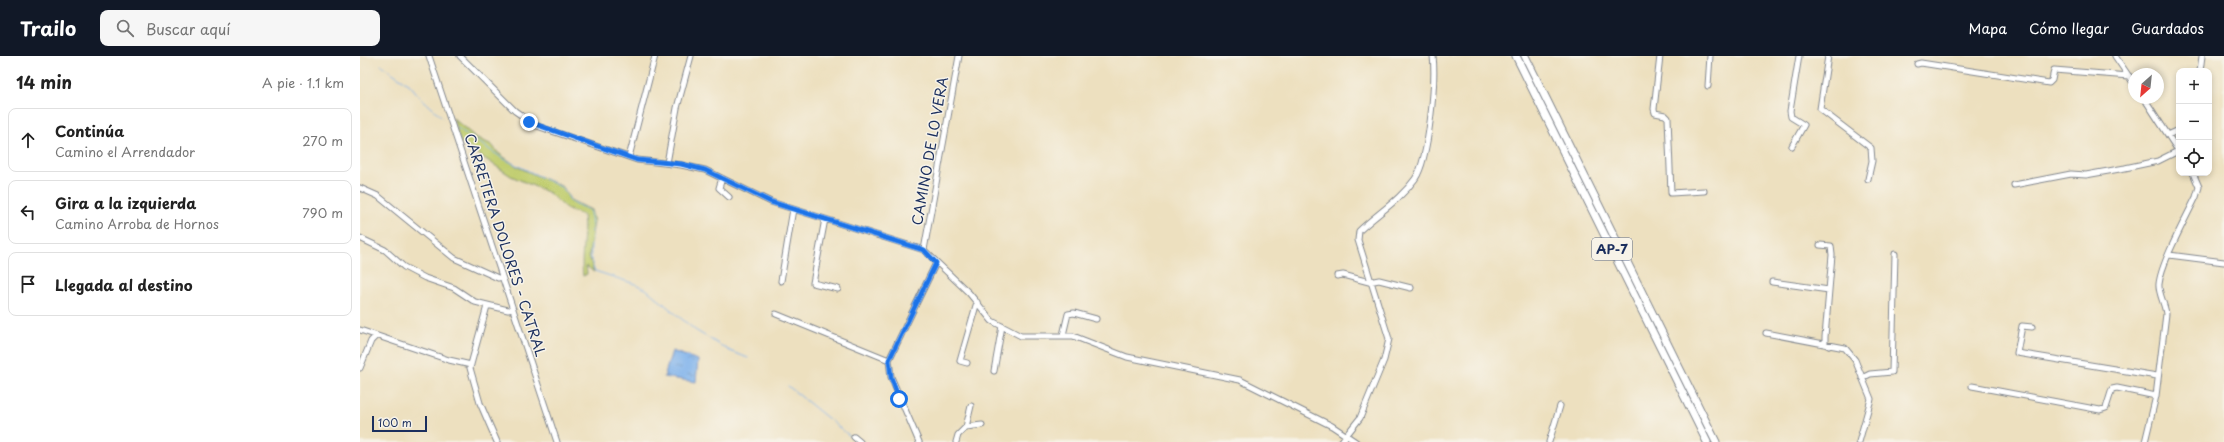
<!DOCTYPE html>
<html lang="es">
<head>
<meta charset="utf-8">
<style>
  body { margin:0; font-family:"Playpen Sans",sans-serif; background:#f6f6f6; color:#222 }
  .controls { position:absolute; right:12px; top:12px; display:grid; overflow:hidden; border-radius:8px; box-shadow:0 2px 6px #0003 }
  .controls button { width:36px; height:36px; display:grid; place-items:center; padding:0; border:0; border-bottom:1px solid #e0e0e0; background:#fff; color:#222; font:20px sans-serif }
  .compass { position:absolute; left:1768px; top:12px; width:36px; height:36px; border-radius:50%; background:#fff; box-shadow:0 2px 6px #0003; rotate:207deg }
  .scale { position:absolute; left:12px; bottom:10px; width:55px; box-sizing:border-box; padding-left:4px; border:2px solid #1b2f5e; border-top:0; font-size:11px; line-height:14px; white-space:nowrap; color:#1b2f5e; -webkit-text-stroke:3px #f7f3e8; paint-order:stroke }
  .stop { position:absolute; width:12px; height:12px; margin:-9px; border:3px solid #1a73e8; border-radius:50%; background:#fff }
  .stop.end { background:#1a73e8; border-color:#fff; box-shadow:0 1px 4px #0008 }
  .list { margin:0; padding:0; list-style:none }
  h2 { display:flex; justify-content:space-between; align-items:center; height:52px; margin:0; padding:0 16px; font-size:17px }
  h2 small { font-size:13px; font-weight:400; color:#767676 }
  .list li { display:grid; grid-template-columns:26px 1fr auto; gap:12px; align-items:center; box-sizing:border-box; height:64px; margin:0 8px 8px; padding:0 8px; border:1px solid #e0e0e0; border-radius:8px }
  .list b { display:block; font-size:15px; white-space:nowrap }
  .list p { margin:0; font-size:13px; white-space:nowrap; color:#767676 }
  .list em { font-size:13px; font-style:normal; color:#767676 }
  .icon { flex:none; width:22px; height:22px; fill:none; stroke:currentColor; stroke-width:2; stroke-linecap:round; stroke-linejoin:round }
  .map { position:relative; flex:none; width:1864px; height:386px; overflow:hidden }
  header { display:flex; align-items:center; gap:24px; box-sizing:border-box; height:56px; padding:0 20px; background:#111827; color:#fff }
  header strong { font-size:19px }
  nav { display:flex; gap:22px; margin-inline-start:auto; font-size:14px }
  .search { width:280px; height:36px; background:#f6f6f6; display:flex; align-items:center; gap:10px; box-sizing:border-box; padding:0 14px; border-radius:8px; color:#767676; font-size:15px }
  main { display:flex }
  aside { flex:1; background:#fff }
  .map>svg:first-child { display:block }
  .grass { fill:#c1ce6f; stroke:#6e7e66 }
  .water { fill:url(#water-ripples); stroke:#4d70a5 }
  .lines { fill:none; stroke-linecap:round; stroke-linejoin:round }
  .stream { stroke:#7fb2ec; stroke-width:1 }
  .minor-casing { stroke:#84888e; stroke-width:7 }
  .highway-casing { stroke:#84888e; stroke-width:9 }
  .minor { stroke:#fff; stroke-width:5 }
  .highway { stroke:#fff; stroke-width:7 }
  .route { stroke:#1a73e8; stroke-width:5 }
  .labels { text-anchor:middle; stroke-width:3; stroke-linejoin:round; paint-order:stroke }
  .shield { fill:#f7f3e8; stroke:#5d6a87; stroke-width:1 }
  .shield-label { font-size:13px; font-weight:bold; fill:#1b2f5e }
  .street-label { font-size:14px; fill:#1b2f5e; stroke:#f7f3e8 }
</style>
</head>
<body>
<header>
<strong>Trailo</strong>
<div class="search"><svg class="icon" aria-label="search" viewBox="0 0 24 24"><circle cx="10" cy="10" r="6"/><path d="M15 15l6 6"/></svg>Buscar aquí</div>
<nav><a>Mapa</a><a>Cómo llegar</a><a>Guardados</a></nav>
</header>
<main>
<aside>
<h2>14 min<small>A pie · 1.1 km</small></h2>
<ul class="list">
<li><svg class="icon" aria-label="ahead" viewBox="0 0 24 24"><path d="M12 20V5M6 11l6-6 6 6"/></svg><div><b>Continúa</b><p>Camino el Arrendador</p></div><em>270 m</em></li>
<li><svg class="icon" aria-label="left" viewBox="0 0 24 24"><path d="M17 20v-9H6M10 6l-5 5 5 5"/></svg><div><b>Gira a la izquierda</b><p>Camino Arroba de Hornos</p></div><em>790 m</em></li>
<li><svg class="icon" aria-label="arrive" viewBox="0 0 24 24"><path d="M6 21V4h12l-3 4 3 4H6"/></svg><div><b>Llegada al destino</b></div></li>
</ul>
</aside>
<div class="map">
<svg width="1864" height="386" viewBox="0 0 1864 386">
  <defs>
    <pattern id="water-ripples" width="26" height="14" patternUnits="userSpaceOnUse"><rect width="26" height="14" fill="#7fb2ec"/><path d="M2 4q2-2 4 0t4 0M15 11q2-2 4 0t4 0" fill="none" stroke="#6791c2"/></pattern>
  </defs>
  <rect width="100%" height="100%" fill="#f7f3e8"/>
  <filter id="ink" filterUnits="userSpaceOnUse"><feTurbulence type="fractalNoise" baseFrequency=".025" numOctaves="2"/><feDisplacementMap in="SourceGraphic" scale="8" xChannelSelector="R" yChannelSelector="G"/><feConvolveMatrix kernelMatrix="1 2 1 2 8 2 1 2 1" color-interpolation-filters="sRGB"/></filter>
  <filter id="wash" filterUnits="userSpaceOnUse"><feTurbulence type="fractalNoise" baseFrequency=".012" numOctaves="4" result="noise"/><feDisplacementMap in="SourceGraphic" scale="16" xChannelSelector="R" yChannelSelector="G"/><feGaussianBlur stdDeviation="0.9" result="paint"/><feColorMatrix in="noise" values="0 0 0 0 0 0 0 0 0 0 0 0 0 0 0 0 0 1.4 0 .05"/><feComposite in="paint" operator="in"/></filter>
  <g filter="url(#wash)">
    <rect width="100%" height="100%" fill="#ede0bf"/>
    <!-- grass -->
    <path class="grass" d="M 93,62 L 115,81 L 132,89 L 138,97 L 158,111 L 203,131 L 210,144 L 231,154 L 234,165 L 229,200 L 234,216 L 226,210 L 227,218 L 223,220 C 220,199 226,179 223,159 L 207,153 L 189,137 L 151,120 L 100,86 Z"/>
    <!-- water -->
    <path class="water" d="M 312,295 L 338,304 L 336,326 L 304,321 Z"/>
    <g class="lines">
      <!-- stream -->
      <path class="stream" d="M 21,9 L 50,29 L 59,40 L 82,61
        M 96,71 L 142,102 L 203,132 L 211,146 L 229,154 C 237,174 225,197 235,215 L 275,228 L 286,233 L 335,274 L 370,295 L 388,302
        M 428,330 L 491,381"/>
    </g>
  </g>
  <g filter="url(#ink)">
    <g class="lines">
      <defs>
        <path id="minor" d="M 69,0 L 197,386
          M 100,0 L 155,55 L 177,70 L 277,104 L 321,109 L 345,114 L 411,146 L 564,194 L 609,237 L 632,265 L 661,280 L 713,280 L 767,301 L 880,324 L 972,370 L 996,386
          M 1300,0 L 1294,53 L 1295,57 L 1305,59 L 1308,62 L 1311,137 L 1344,135
          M 1468,0 L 1460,53 L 1511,92 L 1512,105 L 1508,123
          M 1755,0 L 1774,28
          M 1557,8 L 1561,7 L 1689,27 L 1692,24 L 1694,14 L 1769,20
          M 1840,15 L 1842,0
          M 1348,30 L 1350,0
          M 1784,42 L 1819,96
          M 1808,79 L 1819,74
          M 1432,90 L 1444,69 L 1431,61 L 1430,55 L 1439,0
          M 269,101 L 295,0
          M 307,107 L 317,52 L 331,0
          M 362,122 L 359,132 L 369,141
          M 1654,129 L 1711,118 L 1726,119 L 1765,112 L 1798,105 L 1818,95
          M 0,132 L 18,140 L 94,202 L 138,222 L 142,221
          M 465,163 L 453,227 L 478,233
          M 0,182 L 25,194 L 44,211 L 65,222 L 94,232 L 115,246 L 148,254 L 153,253
          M 1460,189 L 1471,190 L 1472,199 L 1465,281 L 1465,288 L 1469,290
          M 564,194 L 599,0
          M 1809,199 L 1864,206
          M 977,220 L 983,219 L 1009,226 L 1019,224 L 1051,232
          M 421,225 L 433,153
          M 1412,226 L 1469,234
          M 127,250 L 110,312 L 120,347 L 137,386
          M 416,258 L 529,304
          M 1672,271 L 1662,270 L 1657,297 L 1797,320
          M 0,274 L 89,304 L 111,309
          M 1406,277 L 1485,292 L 1495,304 L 1511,343 L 1499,386
          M 703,279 L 708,258 L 714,257 L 736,263
          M 607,307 L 600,305 L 617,246
          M 0,312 L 11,285 L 16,280
          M 634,315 L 642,270
          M 1502,322 L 1510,318 L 1532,316 L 1535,198
          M 1612,330 L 1740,354 L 1746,352 L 1752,333 L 1757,332 L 1796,340
          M 606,371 L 622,369
          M 494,381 L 500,386
          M 559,386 L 531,321 L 529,304 L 576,207
          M 596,386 L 598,379 L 606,371 L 611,350
          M 981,386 L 1000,362 L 1024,304 L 1029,283 L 998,184 L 999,175 C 1018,157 1040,144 1055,123 C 1069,103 1076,25 1073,0
          M 1189,386 L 1200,350
          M 1785,386 L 1796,340 L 1806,258 C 1805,248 1798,237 1799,228 C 1801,207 1826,162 1836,141 L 1839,131 L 1833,117"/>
        <path id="highway" d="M 1156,0 L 1347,386
          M 1165,0 L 1356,386"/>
      </defs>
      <!-- minor casing -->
      <use href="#minor" class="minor-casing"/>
      <!-- highway casing -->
      <use href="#highway" class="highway-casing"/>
      <!-- minor -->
      <use href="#minor" class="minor"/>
      <!-- highway -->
      <use href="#highway" class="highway"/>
    </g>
  </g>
  <g class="lines" filter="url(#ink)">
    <!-- route -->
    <path class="route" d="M 169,66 L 277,104 L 321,108 L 345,114 L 411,146 L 564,194 L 576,207 L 529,304 L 531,321 L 539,343"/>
  </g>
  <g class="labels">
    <!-- shield labels -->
    <rect class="shield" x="1232" y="182" width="40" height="22" rx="3"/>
    <g class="shield-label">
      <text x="1252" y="198">AP-7</text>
    </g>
    <!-- street labels -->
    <g class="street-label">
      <text transform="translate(570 95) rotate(-80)" y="5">CAMINO DE LO VERA</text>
      <text transform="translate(145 189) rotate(72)" y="5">CARRETERA DOLORES - CATRAL</text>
    </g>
  </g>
</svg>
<div class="controls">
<button>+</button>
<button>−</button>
<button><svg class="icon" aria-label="locate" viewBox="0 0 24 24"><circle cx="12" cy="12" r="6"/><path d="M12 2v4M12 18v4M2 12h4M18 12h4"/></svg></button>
</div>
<svg class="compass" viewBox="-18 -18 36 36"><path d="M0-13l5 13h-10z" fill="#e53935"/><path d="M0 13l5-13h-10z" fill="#767676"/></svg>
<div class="scale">100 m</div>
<div class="stop" style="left:539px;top:343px"></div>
<div class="stop end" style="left:169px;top:66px"></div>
</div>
</main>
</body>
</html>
